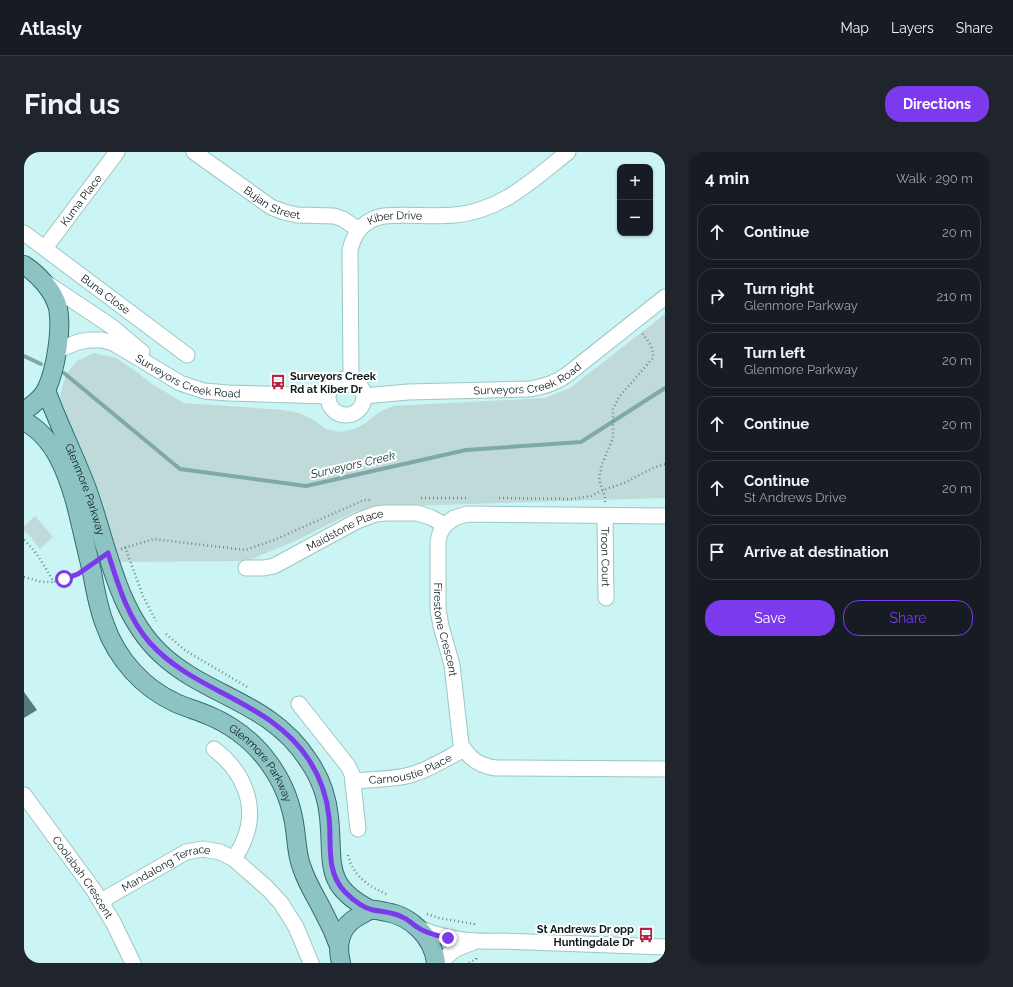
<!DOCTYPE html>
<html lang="en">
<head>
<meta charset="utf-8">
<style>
  body { margin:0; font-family:Raleway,sans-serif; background:#20242c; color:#f1f3f6 }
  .controls { position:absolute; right:12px; top:12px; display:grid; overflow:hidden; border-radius:8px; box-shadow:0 1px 3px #0004 }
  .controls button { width:36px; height:36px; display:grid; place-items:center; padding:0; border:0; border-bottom:1px solid #363941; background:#171b24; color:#f1f3f6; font:20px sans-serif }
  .stop { position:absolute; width:12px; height:12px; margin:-9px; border:3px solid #7c3aed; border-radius:50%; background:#fff }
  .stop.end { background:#7c3aed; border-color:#fff; box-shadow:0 1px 4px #0008 }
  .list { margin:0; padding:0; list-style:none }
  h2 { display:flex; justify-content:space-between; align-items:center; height:52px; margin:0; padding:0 16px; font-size:17px }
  h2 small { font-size:13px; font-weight:400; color:#9ea1a6 }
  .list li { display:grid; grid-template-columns:26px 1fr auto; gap:12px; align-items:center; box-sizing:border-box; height:56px; margin:0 8px 8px; padding:0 8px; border:1px solid #363941; border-radius:16px }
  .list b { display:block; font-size:15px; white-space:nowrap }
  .list p { margin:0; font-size:13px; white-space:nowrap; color:#9ea1a6 }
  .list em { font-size:13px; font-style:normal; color:#9ea1a6 }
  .actions { display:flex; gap:8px; padding:12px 16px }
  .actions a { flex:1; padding:9px 0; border:1px solid #7c3aed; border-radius:16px; text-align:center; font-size:14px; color:#7c3aed }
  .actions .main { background:#7c3aed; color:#fff }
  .icon { flex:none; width:22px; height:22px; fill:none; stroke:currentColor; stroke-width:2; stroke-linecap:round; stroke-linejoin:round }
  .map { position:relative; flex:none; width:641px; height:811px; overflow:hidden; border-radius:16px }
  header { display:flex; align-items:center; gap:24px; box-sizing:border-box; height:56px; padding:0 20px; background:#171b24; border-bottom:1px solid #363941 }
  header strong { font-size:19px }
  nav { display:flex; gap:22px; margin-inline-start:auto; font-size:14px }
  .intro { display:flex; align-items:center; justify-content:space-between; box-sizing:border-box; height:96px; padding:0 24px }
  h1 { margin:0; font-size:28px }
  .button { padding:10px 18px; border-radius:16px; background:#7c3aed; color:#fff; font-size:14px; font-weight:700 }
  main { display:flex; gap:24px; padding:0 24px }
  aside { flex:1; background:#171b24; border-radius:16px; box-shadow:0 1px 3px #0004 }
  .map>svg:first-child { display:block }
  .green { fill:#c0dada }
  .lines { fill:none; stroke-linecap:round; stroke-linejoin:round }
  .stream { stroke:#7fa9a8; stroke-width:4 }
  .building { fill:#537a7a }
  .minor-casing { stroke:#9dc6c6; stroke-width:17 }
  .major-casing { stroke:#2f6f6f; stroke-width:20 }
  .path { stroke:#6e8b8b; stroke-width:2.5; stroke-dasharray:1 3; stroke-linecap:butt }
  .minor { stroke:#fff; stroke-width:15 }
  .major { stroke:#8ec3c3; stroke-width:18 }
  .route { stroke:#7c3aed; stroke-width:5 }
  .labels { text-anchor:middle; stroke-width:4; stroke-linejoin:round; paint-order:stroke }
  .street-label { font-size:11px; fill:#0c1c1c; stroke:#fff }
  .poi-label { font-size:11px; font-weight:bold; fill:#0c1c1c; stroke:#fff; text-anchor:start }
  .water-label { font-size:12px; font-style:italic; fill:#0b3535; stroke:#fff }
</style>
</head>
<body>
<header>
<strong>Atlasly</strong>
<nav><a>Map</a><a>Layers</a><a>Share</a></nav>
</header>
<div class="intro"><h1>Find us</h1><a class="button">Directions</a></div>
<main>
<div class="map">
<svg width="641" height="811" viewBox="0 0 641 811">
  <rect width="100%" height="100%" fill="#caf5f4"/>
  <!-- green -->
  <path class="green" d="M 641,162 L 641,346 L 351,355 L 330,360 L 269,390 L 223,409 L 96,410 L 36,244 L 42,222 L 53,209 L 70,201 L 92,206 L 110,218 L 128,232 L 160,251 L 259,258 L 275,261 L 288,267 L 302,277 L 316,280 L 330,277 L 342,271 L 354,261 L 369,254 L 521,246 L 546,236 Z
    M 11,364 L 29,385 L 16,397 L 5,383 L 0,379 L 0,374 Z"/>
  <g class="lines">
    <!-- stream -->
    <path class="stream" d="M 0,204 L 17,212
      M 40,221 L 156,317 L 282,334 L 442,298 L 557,290 L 641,236"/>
  </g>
  <!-- building -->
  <path class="building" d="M 0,540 L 13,558 L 0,566 Z"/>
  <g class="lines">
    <defs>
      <g id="minor">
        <path id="s1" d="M 170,0 L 247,55 L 260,60 L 273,63 L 310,64 L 319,67 L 335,78"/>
        <path id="s2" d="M 0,81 L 163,203"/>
        <path id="s3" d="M 21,96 L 93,0"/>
        <path d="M 21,130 L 87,174 L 118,200"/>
        <path id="s4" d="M 32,199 L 54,190 L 65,188 L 78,188 L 89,191 L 101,198 L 156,231 L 180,239 L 204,241 L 303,244"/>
        <circle cx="322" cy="245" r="18"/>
        <path id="s5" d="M 327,227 L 326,98 C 330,80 341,67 360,64 C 384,62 408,65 431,63 C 477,59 509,28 544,0"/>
        <path id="s6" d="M 340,244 L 384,240 L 506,237 C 521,234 532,231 544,222 L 641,145"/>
        <path id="s7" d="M 581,364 L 582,446"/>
        <path id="s8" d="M 641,364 L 443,362 L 430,366 L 421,373 L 416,381 L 414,390 L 414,458 L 417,474 L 428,513 L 437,592 C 445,607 456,614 472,616 L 641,617"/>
        <path id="s9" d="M 222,416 L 240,416 L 250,414 L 333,369 L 352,362 L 361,361 L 393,361 L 406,365 L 421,373"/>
        <path d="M 275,552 L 324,614 L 328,622 L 334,677"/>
        <path d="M 190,597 C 218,618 235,653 220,688 C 218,695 213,701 210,707"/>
        <path id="s10" d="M 330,629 C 348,627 368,628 386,623 C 405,618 423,606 440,597"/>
        <path id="s11" d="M 0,643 L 69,737 L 89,770 L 109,811"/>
        <path id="s12" d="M 77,749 L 162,700 L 179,697 L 196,700 L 210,707 L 243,736 L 257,751 L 272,775 L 287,811"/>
        <path d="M 394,776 C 425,788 445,790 478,789 L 641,795"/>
        <path d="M 418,811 C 425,799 435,795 448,791"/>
      </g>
      <g id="major">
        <path d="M 0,113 C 14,122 30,139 34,156 C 38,177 32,218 22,238 C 17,247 9,253 0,259"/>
        <path id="s13" d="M 22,238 C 34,271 50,303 63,337 C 83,392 92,459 136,501 C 182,545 246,549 284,608 C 296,625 303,645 305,665 C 310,711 298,733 347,758"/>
        <path id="s14" d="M 0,269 C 30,285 42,318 51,349 C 57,372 62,396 68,420 C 71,437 74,455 81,473 C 93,507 119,536 152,551 C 163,556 175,559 186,564 C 209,574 230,590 245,611 C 259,630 268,654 271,677 C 273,691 273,704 278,716 C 284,734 294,748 302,765 C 307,774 311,783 314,792"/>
        <path d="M 317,811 C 312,791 316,774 335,764 C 339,762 343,759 346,758 C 351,757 357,759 362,760 C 387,764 409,785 412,811"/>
      </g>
    </defs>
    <!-- minor casing -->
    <use href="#minor" class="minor-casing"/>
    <!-- major casing -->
    <use href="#major" class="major-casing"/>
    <!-- path -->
    <path class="path" d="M 397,346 L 444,346
      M 475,346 L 548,347 L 567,344 L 579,338 L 600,331 L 629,316 L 641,312
      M 581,350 L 581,345 L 575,328 L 578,312 L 589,286 L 589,257 L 595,245 L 629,206 C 630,195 624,189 617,180
      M 0,388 C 14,401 20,414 30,430 L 54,422
      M 101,395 L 119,444 L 132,469
      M 97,397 L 130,387 L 221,398 L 250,388 L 340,348 L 346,348
      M 0,425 L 18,430 L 30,430
      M 142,482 L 162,499 L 225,536
      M 324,703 C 330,726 345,734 364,743
      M 403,762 L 415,766 L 450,772 L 450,774
      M 445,811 L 452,807 L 452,803"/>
    <!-- minor -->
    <use href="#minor" class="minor"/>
    <!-- major -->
    <use href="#major" class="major"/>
  </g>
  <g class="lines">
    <!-- route -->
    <path class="route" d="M 40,427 L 54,422 L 84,401 C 94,432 103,465 126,491 C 171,541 247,549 285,608 C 296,625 303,645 305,665 C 308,691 301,719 321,740 C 328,747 339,756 349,758 C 359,760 368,760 378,765 C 384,767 388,772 393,775 C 401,781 414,784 424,786"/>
  </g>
  <!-- icons -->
  <defs>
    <symbol id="bus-bare" viewBox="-9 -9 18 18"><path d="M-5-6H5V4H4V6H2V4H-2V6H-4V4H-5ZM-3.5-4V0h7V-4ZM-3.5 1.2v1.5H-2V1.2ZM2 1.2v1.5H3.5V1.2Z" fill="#b62443" stroke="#fff" stroke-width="2.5" paint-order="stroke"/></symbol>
  </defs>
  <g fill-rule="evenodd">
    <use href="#bus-bare" x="243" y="219" width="22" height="22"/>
    <use href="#bus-bare" x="611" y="772" width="22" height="22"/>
  </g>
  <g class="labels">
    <!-- street labels -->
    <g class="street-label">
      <text dy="4" stroke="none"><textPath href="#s3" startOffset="60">Kuma Place</textPath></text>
      <text dy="4" stroke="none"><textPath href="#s1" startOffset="94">Bujan Street</textPath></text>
      <text dy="4" stroke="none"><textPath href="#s5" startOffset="191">Kiber Drive</textPath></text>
      <text dy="4" stroke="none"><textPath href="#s2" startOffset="102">Buna Close</textPath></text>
      <text dy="4" stroke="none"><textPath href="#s4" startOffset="143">Surveyors Creek Road</textPath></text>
      <text dy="4" stroke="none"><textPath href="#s6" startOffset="166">Surveyors Creek Road</textPath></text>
      <text dy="4" stroke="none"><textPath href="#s13" startOffset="107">Glenmore Parkway</textPath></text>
      <text dy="4" stroke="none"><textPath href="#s9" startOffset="108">Maidstone Place</textPath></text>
      <text dy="4" stroke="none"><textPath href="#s7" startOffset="41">Troon Court</textPath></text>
      <text dy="4" stroke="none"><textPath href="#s8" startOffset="330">Firestone Crescent</textPath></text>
      <text dy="4" stroke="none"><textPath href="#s14" startOffset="441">Glenmore Parkway</textPath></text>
      <text dy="4" stroke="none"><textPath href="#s10" startOffset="58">Carnoustie Place</textPath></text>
      <text dy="4" stroke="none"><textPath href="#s12" startOffset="74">Mandalong Terrace</textPath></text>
      <text dy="4" stroke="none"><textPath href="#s11" startOffset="101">Coolabah Crescent</textPath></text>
    </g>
    <!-- poi labels -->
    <g class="poi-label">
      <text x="266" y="228">Surveyors Creek<tspan x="266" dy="13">Rd at Kiber Dr</tspan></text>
      <text x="610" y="781" text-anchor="end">St Andrews Dr opp<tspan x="610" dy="13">Huntingdale Dr</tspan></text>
    </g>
    <!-- water labels -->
    <g class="water-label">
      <text transform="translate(329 313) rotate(-13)" y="4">Surveyors Creek</text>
    </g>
  </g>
</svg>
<div class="controls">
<button>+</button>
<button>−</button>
</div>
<div class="stop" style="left:40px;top:427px"></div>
<div class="stop end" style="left:424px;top:786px"></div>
</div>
<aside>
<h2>4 min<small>Walk · 290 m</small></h2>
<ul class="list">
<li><svg class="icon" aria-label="ahead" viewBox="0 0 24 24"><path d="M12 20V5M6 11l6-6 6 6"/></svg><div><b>Continue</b></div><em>20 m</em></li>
<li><svg class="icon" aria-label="right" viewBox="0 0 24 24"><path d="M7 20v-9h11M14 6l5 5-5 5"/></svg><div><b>Turn right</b><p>Glenmore Parkway</p></div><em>210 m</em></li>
<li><svg class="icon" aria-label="left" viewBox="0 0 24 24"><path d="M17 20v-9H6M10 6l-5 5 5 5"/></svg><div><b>Turn left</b><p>Glenmore Parkway</p></div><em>20 m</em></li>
<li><svg class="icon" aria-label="ahead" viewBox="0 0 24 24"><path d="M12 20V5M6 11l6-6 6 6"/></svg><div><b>Continue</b></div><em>20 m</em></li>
<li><svg class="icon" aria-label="ahead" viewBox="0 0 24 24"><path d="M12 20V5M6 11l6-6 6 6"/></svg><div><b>Continue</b><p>St Andrews Drive</p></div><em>20 m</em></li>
<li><svg class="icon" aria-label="arrive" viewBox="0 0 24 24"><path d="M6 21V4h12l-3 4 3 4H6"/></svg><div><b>Arrive at destination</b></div></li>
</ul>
<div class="actions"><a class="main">Save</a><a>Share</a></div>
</aside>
</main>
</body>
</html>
